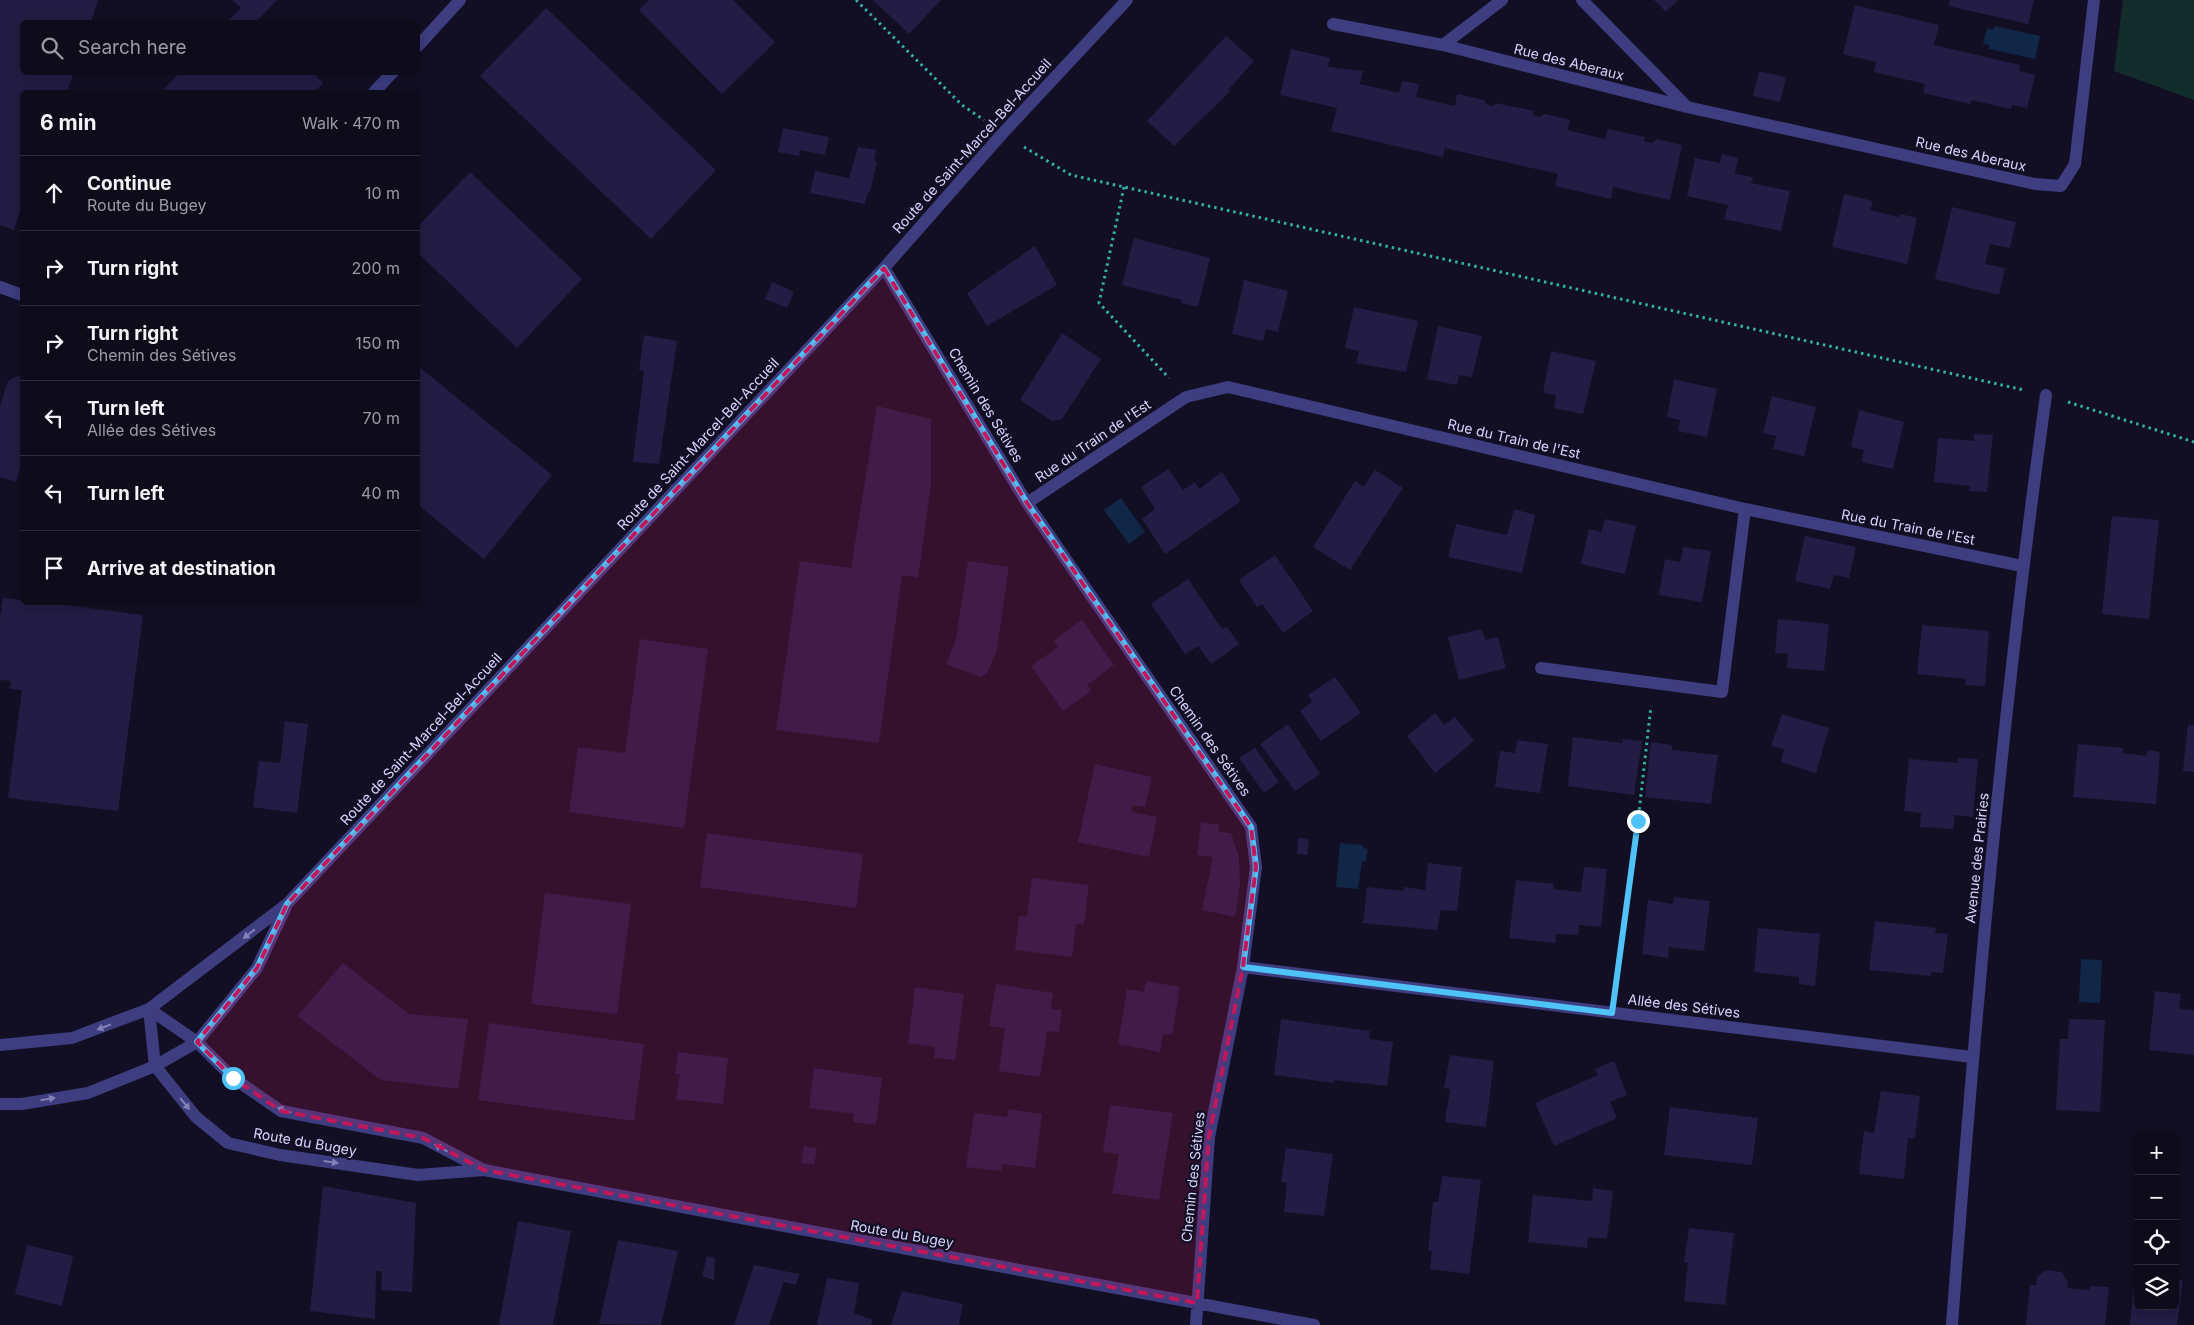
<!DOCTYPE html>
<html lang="en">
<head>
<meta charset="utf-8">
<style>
  body { margin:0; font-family:Inter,sans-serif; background:#171424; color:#f1f3f6 }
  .controls { position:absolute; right:15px; bottom:15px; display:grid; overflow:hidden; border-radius:8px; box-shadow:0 2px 12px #0003 }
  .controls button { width:45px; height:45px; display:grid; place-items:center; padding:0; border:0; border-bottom:1px solid #2e2b3a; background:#0e0b1b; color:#f1f3f6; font:25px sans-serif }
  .stop { position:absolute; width:15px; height:15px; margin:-11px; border:4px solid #4fc3f7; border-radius:50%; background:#fff }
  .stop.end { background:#4fc3f7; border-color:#fff; box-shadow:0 1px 5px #0008 }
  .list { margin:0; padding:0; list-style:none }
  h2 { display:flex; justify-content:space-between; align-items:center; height:65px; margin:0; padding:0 20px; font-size:21px }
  h2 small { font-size:16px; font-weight:400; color:#9b9ba3 }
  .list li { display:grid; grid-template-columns:32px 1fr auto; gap:15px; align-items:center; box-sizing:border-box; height:75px; padding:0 20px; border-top:1px solid #2e2b3a }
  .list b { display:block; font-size:19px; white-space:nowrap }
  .list p { margin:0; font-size:16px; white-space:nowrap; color:#9b9ba3 }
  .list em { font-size:16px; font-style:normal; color:#9b9ba3 }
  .icon { flex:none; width:28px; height:28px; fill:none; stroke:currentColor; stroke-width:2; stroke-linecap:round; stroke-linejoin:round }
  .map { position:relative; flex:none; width:2194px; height:1325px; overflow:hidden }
  .search { position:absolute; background:#0e0b1b; box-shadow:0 2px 12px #0003; left:20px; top:20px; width:400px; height:55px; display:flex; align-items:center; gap:12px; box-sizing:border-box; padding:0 18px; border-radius:8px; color:#9b9ba3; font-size:19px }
  .panel { position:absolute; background:#0e0b1b; box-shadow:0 2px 12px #0003; left:20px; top:90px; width:400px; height:515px; border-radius:8px }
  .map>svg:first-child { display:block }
  .green { fill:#132d2b }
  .water { fill:#102747 }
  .building { fill:#231c44 }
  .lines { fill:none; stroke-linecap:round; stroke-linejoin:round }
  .path { stroke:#35b0a4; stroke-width:3; stroke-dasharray:2.5 4; stroke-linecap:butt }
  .minor { stroke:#3d3d80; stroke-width:12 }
  .oneway { fill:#8281b8 }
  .route { stroke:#4fc3f7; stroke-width:6 }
  .marked { fill:#c2185b; fill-opacity:0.2; stroke:#c2185b; stroke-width:4; stroke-dasharray:10 6; stroke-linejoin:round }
  .labels { text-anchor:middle; stroke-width:4.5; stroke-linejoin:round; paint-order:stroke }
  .street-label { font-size:14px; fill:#d7d4fd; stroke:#120f24 }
</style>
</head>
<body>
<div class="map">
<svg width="2194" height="1325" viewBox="0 0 2194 1325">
  <rect width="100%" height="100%" fill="#120f24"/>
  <!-- green -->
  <path class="green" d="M 2123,0 L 2194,0 L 2194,100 L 2114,71 Z"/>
  <!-- water -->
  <path class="water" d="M 1995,26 L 2040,36 L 2035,59 L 1989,49 L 1989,45 L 1983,44 L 1987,28 L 1993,30 Z
    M 1121,498 L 1145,532 L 1129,544 L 1104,510 Z
    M 1340,843 L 1363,845 L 1363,848 L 1368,849 L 1366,860 L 1362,862 L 1358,889 L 1336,887 Z
    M 2081,959 L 2102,960 L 2100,1003 L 2079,1002 Z"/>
  <!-- building -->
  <path class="building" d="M 0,0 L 98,0 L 91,22 L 22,22 L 22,72 L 74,72 L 67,92 L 22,92 L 22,204 L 14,230 L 0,225 Z
    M 232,0 L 277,0 L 257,21 L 259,22 L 227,22 L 241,8 Z
    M 649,0 L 733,0 L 775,42 L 722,94 L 639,10 Z
    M 873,0 L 941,0 L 909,34 Z
    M 1654,0 L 1678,0 L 1666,12 Z
    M 1950,0 L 2034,0 L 2028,24 L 1949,6 Z
    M 1855,5 L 1939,25 L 1934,45 L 2020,65 L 2019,71 L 2035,75 L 2027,108 L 2012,105 L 2011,109 L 1971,100 L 1970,104 L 1923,93 L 1925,84 L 1874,72 L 1876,62 L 1843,54 Z
    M 546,8 L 716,170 L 651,239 L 480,76 Z
    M 1226,36 L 1254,61 L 1228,90 L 1230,91 L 1174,146 L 1147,121 Z
    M 1291,49 L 1330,58 L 1328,67 L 1363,71 L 1360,84 L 1399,93 L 1402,81 L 1419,84 L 1416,97 L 1455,106 L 1457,94 L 1484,100 L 1487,105 L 1494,106 L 1495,103 L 1534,111 L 1533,115 L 1540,117 L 1545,114 L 1570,120 L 1567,130 L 1605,139 L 1608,129 L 1645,137 L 1644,141 L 1652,143 L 1657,139 L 1682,145 L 1670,200 L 1613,187 L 1611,199 L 1555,186 L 1558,174 L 1445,148 L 1443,157 L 1331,131 L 1337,108 L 1280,95 Z
    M 1759,71 L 1786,77 L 1780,102 L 1753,96 Z
    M 180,72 L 312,72 L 323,83 L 314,92 L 161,92 Z
    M 783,128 L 829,137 L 825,155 L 800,150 L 799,156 L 778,152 Z
    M 858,147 L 876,150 L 874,161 L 877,162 L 870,192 L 868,192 L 865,204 L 810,193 L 815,171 L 849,178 Z
    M 1722,154 L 1738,158 L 1735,174 L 1753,177 L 1751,183 L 1790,191 L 1781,231 L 1724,219 L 1728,205 L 1687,196 L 1695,158 L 1720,163 Z
    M 470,172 L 582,279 L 517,348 L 418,253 L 418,226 Z
    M 1844,194 L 1873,201 L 1870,210 L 1899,217 L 1900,214 L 1917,218 L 1907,264 L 1832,247 Z
    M 1952,207 L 2016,222 L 2010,248 L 1990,244 L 1985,264 L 2005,268 L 1999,295 L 1935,279 Z
    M 1134,238 L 1210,258 L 1198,307 L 1181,303 L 1182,300 L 1122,285 Z
    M 1035,246 L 1057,285 L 987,326 L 967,293 Z
    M 1244,280 L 1288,291 L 1278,332 L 1266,329 L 1263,341 L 1232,334 Z
    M 772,282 L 794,292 L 787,308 L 765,299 Z
    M 1354,307 L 1418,321 L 1406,372 L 1356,363 L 1359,351 L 1345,348 Z
    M 1438,326 L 1482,336 L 1472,377 L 1459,375 L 1457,385 L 1427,379 Z
    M 1062,333 L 1101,359 L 1062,419 L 1052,421 L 1020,400 Z
    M 644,335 L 677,341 L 659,464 L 633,462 L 644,371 L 639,370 Z
    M 1551,351 L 1596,361 L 1583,414 L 1554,408 L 1556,395 L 1543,393 Z
    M 418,366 L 552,475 L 484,559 L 418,505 Z
    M 21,374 L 22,461 L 16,482 L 0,477 L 0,406 L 8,381 Z
    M 1674,379 L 1717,389 L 1707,437 L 1678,431 L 1680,420 L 1667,417 Z
    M 1772,396 L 1816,407 L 1804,456 L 1773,449 L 1776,436 L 1763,433 Z
    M 877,406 L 931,419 L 931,485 L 918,578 L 902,575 L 879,743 L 776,730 L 800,561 L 851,568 Z
    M 1859,410 L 1904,422 L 1893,469 L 1862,462 L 1864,450 L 1851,447 Z
    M 1974,434 L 1993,435 L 1987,492 L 1969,491 L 1970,486 L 1934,482 L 1938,438 L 1974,441 Z
    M 1168,469 L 1183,490 L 1195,482 L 1199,489 L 1222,472 L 1241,501 L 1165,554 L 1142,519 L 1155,509 L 1141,487 Z
    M 1375,470 L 1403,488 L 1350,570 L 1313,547 L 1355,481 L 1364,487 Z
    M 1514,509 L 1535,515 L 1522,573 L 1448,557 L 1456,524 L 1507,535 Z
    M 2112,516 L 2159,520 L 2149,619 L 2102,614 Z
    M 1605,519 L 1636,526 L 1625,574 L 1581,564 L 1589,529 L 1601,532 Z
    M 1805,536 L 1856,547 L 1849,578 L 1834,575 L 1830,589 L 1795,581 Z
    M 1683,547 L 1711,551 L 1702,602 L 1659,595 L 1665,559 L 1680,562 Z
    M 1275,555 L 1313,611 L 1283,633 L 1262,604 L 1257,607 L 1239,580 Z
    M 968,561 L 1009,567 L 997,649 L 987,674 L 980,677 L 946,664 L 956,639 Z
    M 1188,579 L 1222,629 L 1227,627 L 1239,644 L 1211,664 L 1198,646 L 1185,654 L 1151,604 Z
    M 3,598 L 22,600 L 22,602 L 42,602 L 143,615 L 118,811 L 8,798 L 22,690 L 10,689 L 11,681 L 0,680 L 0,617 Z
    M 1778,619 L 1829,624 L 1824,671 L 1787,668 L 1788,654 L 1775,653 Z
    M 1082,620 L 1114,665 L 1087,685 L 1091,691 L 1063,711 L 1031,666 L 1058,647 L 1054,640 Z
    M 1922,625 L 1989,631 L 1985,686 L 1965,685 L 1966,679 L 1917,674 Z
    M 1481,629 L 1486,640 L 1498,637 L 1506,668 L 1459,680 L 1448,637 Z
    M 640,639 L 708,649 L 684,828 L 569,812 L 578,747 L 625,753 Z
    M 1335,677 L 1361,713 L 1321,741 L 1300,711 L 1312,702 L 1308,695 Z
    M 1435,713 L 1444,725 L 1455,717 L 1474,741 L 1435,773 L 1407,736 Z
    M 1782,714 L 1829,728 L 1816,773 L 1781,762 L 1784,749 L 1771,746 Z
    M 285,721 L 308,724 L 297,813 L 253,807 L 259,761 L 280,763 Z
    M 1288,724 L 1320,774 L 1295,791 L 1260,744 Z
    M 2188,725 L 2194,725 L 2194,772 L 2183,771 Z
    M 1573,737 L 1622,743 L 1623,739 L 1642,741 L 1634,795 L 1568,786 Z
    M 1517,740 L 1548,744 L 1540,793 L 1495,787 L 1500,751 L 1515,753 Z
    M 1651,742 L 1672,745 L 1672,750 L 1718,755 L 1711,804 L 1645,797 Z
    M 2078,744 L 2123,748 L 2123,753 L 2146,756 L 2148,750 L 2160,752 L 2156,804 L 2073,797 Z
    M 1255,748 L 1279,782 L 1264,793 L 1239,758 Z
    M 1958,758 L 1978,759 L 1973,817 L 1955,815 L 1953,829 L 1920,827 L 1921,813 L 1904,811 L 1909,759 L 1958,763 Z
    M 1095,764 L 1152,777 L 1145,807 L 1133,805 L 1132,812 L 1157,817 L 1149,857 L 1078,842 Z
    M 1201,822 L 1219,825 L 1219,832 L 1231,833 L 1239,857 L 1240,885 L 1235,917 L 1202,910 L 1213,857 L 1197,855 Z
    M 707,833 L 863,854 L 856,908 L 700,887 Z
    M 1298,838 L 1309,839 L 1307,855 L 1297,854 Z
    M 1428,863 L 1462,867 L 1457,911 L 1441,910 L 1437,930 L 1363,923 L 1367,887 L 1403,891 L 1404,887 L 1425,890 Z
    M 1584,867 L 1607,869 L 1601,927 L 1579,925 L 1578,935 L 1556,934 L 1555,943 L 1509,938 L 1516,880 L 1554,884 L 1553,889 L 1581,892 Z
    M 1032,878 L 1089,885 L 1084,925 L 1076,924 L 1072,957 L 1015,950 L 1019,916 L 1027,917 Z
    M 545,893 L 631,904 L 617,1014 L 531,1004 Z
    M 1674,897 L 1710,901 L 1704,951 L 1669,947 L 1668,958 L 1642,954 L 1648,900 L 1673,904 Z
    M 1875,921 L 1936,928 L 1935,933 L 1948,934 L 1943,973 L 1931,972 L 1931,976 L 1869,970 Z
    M 1758,928 L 1820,934 L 1815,986 L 1799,984 L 1799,977 L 1754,972 Z
    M 343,963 L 409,1014 L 468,1019 L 458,1089 L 381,1080 L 297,1016 Z
    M 1146,981 L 1180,987 L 1172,1035 L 1163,1034 L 1160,1052 L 1118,1044 L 1127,989 L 1144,992 Z
    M 996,984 L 1053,993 L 1051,1009 L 1062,1010 L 1059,1032 L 1047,1031 L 1040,1077 L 999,1071 L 1005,1028 L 989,1026 Z
    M 915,987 L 964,994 L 955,1060 L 934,1058 L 935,1047 L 908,1043 Z
    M 2155,991 L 2181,994 L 2179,1009 L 2194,1010 L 2194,1055 L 2149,1050 Z
    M 1281,1019 L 1370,1031 L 1369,1039 L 1393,1042 L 1387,1086 L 1334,1080 L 1334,1083 L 1274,1075 Z
    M 2069,1019 L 2105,1020 L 2100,1112 L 2056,1110 L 2060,1039 L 2068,1039 Z
    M 489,1023 L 644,1044 L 634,1121 L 478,1100 Z
    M 678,1052 L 728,1058 L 723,1104 L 676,1099 L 680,1074 L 675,1074 Z
    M 1450,1055 L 1494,1061 L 1486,1127 L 1445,1122 L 1450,1089 L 1444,1088 Z
    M 1614,1061 L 1627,1095 L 1610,1102 L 1617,1118 L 1554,1146 L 1535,1103 L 1598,1075 L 1595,1069 Z
    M 814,1068 L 882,1078 L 876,1125 L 853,1122 L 854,1114 L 809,1108 Z
    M 1881,1091 L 1920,1096 L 1915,1138 L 1908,1138 L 1904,1179 L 1859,1174 L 1864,1131 L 1874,1133 Z
    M 1110,1105 L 1173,1113 L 1159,1200 L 1112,1193 L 1119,1154 L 1103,1152 Z
    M 1670,1107 L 1758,1118 L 1752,1165 L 1664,1155 Z
    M 1008,1109 L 1042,1114 L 1035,1168 L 1002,1164 L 1001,1171 L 966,1167 L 974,1113 L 1007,1117 Z
    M 804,1146 L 817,1148 L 814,1165 L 801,1163 Z
    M 1286,1148 L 1333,1154 L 1324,1216 L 1284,1212 L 1287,1183 L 1281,1182 Z
    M 1442,1176 L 1481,1180 L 1469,1274 L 1430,1269 L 1432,1251 L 1428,1251 L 1433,1202 L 1438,1202 Z
    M 323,1186 L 416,1203 L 412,1292 L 381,1290 L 382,1271 L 376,1271 L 375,1319 L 310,1311 Z
    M 1593,1188 L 1613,1191 L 1607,1239 L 1588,1237 L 1587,1248 L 1528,1242 L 1533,1195 L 1592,1201 Z
    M 518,1221 L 571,1231 L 553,1325 L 499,1325 Z
    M 1689,1228 L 1734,1233 L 1725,1305 L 1684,1301 L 1688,1263 L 1684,1262 Z
    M 618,1240 L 678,1251 L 661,1325 L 599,1324 Z
    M 27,1245 L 73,1256 L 62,1306 L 15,1294 Z
    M 707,1256 L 715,1258 L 714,1280 L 702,1276 Z
    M 754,1265 L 799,1274 L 796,1285 L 784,1282 L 769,1325 L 734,1325 Z
    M 2046,1270 L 2062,1272 L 2068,1283 L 2067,1288 L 2089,1290 L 2091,1286 L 2109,1287 L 2105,1325 L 2026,1325 L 2030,1285 L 2036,1285 L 2037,1277 Z
    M 2135,1274 L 2138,1274 L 2138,1306 L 2175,1306 L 2175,1279 L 2183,1280 L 2177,1325 L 2130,1325 Z
    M 827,1278 L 859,1283 L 854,1313 L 873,1320 L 871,1325 L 817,1325 Z
    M 902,1291 L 963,1304 L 959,1325 L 891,1325 Z"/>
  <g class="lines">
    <!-- path -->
    <path class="path" d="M 856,0 L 962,105 L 984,120
      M 1024,147 L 1071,175 L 2024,390
      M 1124,187 L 1099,303 L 1169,378
      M 2068,402 L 2194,442
      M 1615,990 L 1638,821 L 1651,706"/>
    <!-- minor -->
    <path class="minor" d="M 1502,0 L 1443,45 L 1687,107 L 2035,184 L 2061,186 L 2075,164 L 2094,0
      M 1582,0 L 1687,107
      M 1333,24 L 1443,45
      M 418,46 L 460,0
      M 374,92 L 393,72
      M 884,268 L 1027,503 L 1251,827 L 1256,867 L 1243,967 L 1209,1137 L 1196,1325
      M 0,287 L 22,295
      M 1027,503 L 1186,397 L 1228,387 L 1745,509 L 2022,566
      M 1541,668 L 1722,692 L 1745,509
      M 1243,967 L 1972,1057
      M 149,1009 L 155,1066 L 196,1117 L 228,1143 L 280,1155 L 418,1175 L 484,1170 L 1314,1325
      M 149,1009 L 197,1042 L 233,1078 L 281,1111 L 423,1138 L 484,1170
      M 0,1045 L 72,1038 L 149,1009 L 287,904 L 884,268 L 1002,134 L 1127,0
      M 0,1104 L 22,1104 L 88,1093 L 155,1066 L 197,1042 L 257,968 L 286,907
      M 1952,1325 C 1975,1014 2003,704 2046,395"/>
  </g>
  <!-- one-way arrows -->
  <defs><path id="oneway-solid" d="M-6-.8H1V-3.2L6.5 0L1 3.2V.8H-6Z" transform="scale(1.25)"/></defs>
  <g class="oneway">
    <use href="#oneway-solid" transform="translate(249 934) rotate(142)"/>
    <use href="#oneway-solid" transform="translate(104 1027) rotate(159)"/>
    <use href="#oneway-solid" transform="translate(48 1099) rotate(-10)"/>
    <use href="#oneway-solid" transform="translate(185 1104) rotate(51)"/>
    <use href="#oneway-solid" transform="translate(284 1110) rotate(-161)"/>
    <use href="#oneway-solid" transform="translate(441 1148) rotate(-152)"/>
    <use href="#oneway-solid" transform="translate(331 1162) rotate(8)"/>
  </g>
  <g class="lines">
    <!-- route -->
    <path class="route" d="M 233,1078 L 197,1042 L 257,968 L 287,904 L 884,268 L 1027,503 L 1251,827 L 1256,867 L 1243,967 L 1612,1013 L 1638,821"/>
  </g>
  <!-- marked area -->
  <path class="marked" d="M 884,268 L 1027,503 L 1251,827 L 1256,867 L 1243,967 L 1209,1137 L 1197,1303 L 484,1170 L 423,1138 L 281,1111 L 233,1078 L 197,1042 L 257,968 L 287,904 Z"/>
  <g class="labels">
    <!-- street labels -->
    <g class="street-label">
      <text transform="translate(1569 62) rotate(14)" y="5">Rue des Aberaux</text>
      <text transform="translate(972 146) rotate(-48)" y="5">Route de Saint-Marcel-Bel-Accueil</text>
      <text transform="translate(1971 154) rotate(13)" y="5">Rue des Aberaux</text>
      <text transform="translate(986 405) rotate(59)" y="5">Chemin des Sétives</text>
      <text transform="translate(1514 439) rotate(13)" y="5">Rue du Train de l'Est</text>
      <text transform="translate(1093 441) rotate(-34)" y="5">Rue du Train de l'Est</text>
      <text transform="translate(698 444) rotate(-47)" y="5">Route de Saint-Marcel-Bel-Accueil</text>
      <text transform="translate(1908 527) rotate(11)" y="5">Rue du Train de l'Est</text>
      <text transform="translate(421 739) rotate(-47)" y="5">Route de Saint-Marcel-Bel-Accueil</text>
      <text transform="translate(1210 741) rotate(55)" y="5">Chemin des Sétives</text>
      <text transform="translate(1977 858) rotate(-84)" y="5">Avenue des Prairies</text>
      <text transform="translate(1684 1006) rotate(7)" y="5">Allée des Sétives</text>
      <text transform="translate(305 1142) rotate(10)" y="5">Route du Bugey</text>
      <text transform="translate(1193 1177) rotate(-84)" y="5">Chemin des Sétives</text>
      <text transform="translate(902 1234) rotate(10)" y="5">Route du Bugey</text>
    </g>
  </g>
</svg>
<div class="controls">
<button>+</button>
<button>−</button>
<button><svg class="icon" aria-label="locate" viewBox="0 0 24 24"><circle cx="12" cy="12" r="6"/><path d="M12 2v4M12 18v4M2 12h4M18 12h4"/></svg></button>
<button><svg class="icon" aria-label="layers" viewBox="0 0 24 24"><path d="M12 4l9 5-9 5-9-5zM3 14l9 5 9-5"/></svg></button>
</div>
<div class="stop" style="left:233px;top:1078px"></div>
<div class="stop end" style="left:1638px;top:821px"></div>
<div class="search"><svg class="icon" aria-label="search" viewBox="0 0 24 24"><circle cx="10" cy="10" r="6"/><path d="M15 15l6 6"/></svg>Search here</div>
<section class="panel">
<h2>6 min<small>Walk · 470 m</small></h2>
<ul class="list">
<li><svg class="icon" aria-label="ahead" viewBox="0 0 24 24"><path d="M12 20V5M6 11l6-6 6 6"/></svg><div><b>Continue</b><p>Route du Bugey</p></div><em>10 m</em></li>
<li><svg class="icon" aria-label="right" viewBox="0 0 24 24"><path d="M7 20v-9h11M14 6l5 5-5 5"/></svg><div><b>Turn right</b></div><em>200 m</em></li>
<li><svg class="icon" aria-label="right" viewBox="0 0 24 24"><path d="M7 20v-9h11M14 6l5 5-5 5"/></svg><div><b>Turn right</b><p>Chemin des Sétives</p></div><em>150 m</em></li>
<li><svg class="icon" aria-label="left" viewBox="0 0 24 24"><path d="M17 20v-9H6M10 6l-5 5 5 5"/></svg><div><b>Turn left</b><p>Allée des Sétives</p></div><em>70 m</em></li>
<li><svg class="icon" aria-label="left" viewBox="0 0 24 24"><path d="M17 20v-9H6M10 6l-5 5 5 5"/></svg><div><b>Turn left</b></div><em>40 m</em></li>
<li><svg class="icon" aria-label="arrive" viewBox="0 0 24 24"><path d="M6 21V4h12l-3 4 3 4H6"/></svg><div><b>Arrive at destination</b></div></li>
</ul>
</section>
</div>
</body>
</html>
